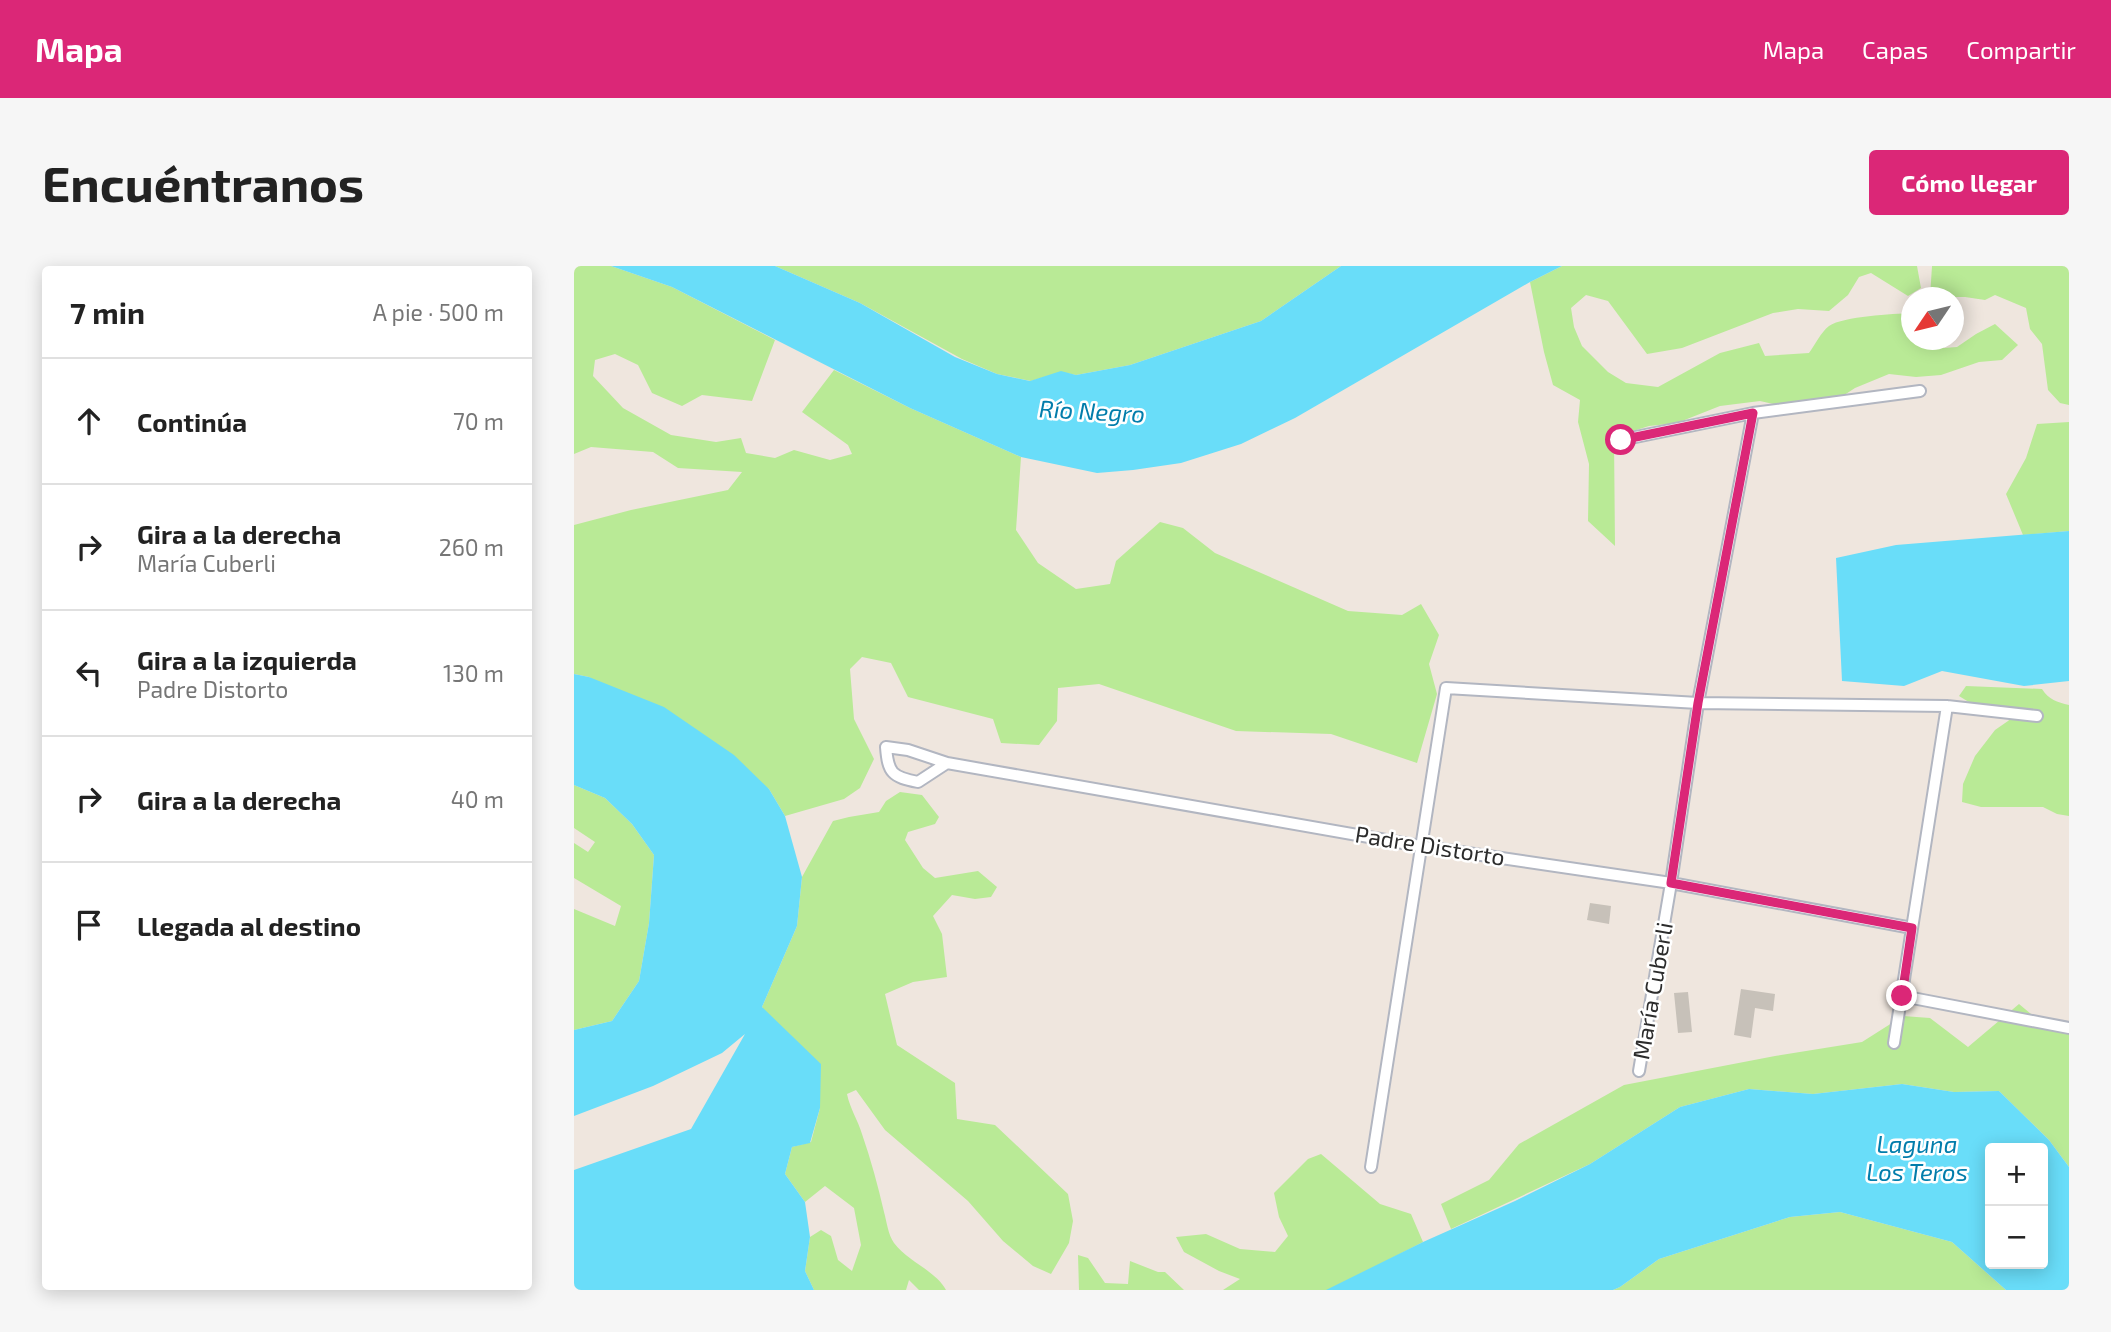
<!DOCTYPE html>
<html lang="es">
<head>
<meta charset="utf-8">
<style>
  body { margin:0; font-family:"Exo 2",sans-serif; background:#f6f6f6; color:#222 }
  .controls { position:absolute; right:21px; bottom:21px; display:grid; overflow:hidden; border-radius:7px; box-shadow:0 4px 18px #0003 }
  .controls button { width:63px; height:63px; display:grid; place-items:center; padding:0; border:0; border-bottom:2px solid #e0e0e0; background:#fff; color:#222; font:35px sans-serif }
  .compass { position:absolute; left:1327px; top:21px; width:63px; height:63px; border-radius:50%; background:#fff; box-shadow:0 4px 18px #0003; rotate:235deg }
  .stop { position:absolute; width:21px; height:21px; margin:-16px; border:5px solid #db2777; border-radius:50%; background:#fff }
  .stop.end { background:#db2777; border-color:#fff; box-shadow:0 2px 7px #0008 }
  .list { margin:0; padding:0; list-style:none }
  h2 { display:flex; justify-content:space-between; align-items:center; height:91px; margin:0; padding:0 28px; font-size:30px }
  h2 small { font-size:23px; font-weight:400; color:#767676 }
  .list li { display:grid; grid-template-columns:46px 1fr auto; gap:21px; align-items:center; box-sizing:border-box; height:126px; padding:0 28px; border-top:2px solid #e0e0e0 }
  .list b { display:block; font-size:26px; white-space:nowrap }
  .list p { margin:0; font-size:23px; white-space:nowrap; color:#767676 }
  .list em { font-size:23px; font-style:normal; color:#767676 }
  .icon { flex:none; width:38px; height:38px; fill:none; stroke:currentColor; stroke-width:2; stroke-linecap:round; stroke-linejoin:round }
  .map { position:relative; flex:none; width:1495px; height:1024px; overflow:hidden; border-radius:7px }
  header { display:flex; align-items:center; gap:42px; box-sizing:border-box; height:98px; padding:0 35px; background:#db2777; color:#fff }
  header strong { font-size:33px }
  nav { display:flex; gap:38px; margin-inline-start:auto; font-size:24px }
  .intro { display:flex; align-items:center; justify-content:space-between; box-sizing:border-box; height:168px; padding:0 42px }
  h1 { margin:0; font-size:49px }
  .button { padding:18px 32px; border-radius:7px; background:#db2777; color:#fff; font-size:24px; font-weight:700 }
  main { display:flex; gap:42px; padding:0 42px }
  aside { flex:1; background:#fff; border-radius:7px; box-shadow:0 4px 18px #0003 }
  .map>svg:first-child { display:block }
  .green { fill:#b9ea96 }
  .water { fill:#69ddf9; fill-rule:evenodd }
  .building { fill:#c7c1b9 }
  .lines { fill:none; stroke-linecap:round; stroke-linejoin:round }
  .street-casing { stroke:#b2b6c1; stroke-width:14 }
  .street { stroke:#fff; stroke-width:10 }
  .route { stroke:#db2777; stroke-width:9 }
  .labels { text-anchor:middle; stroke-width:5; stroke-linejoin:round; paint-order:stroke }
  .street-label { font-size:23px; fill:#2c2c2c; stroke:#fff }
  .water-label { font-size:24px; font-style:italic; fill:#027dab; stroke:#fff }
</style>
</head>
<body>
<header>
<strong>Mapa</strong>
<nav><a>Mapa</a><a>Capas</a><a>Compartir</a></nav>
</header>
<div class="intro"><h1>Encuéntranos</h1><a class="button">Cómo llegar</a></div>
<main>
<aside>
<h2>7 min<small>A pie · 500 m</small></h2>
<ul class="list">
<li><svg class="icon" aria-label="ahead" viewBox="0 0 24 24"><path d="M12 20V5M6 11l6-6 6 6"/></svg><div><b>Continúa</b></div><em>70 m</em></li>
<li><svg class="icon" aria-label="right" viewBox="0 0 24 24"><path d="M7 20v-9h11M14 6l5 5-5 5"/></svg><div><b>Gira a la derecha</b><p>María Cuberli</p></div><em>260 m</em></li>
<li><svg class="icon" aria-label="left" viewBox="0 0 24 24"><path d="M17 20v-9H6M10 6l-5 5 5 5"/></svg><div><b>Gira a la izquierda</b><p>Padre Distorto</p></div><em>130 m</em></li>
<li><svg class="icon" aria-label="right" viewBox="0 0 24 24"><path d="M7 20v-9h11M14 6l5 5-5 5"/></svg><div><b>Gira a la derecha</b></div><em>40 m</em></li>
<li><svg class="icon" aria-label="arrive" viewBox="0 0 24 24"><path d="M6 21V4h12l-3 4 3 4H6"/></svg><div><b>Llegada al destino</b></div></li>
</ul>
</aside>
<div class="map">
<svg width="1495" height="1024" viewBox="0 0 1495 1024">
  <rect width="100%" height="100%" fill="#efe6de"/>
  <!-- green -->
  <path class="green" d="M 0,0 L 37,0 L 98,21 L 201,74 L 178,135 L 128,129 L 108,140 L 78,127 L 64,99 L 41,88 L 21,94 L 19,110 L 49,142 L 97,169 L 142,176 L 167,172 L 172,187 L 201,192 L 220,184 L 256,194 L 278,188 L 274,179 L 228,146 L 260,104 L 336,142 L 447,191 L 442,264 L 464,297 L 502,323 L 536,318 L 542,295 L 586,256 L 609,262 L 641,287 L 774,345 L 828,349 L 847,338 L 865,369 L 855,398 L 863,428 L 843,497 L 757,468 L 662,465 L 525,418 L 484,422 L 483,455 L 465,479 L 427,477 L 419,453 L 334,431 L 317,397 L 288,391 L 276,403 L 280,453 L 300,493 L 286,522 L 270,533 L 211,550 L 195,523 L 15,411 L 0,408 L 0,259 L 57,244 L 154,224 L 168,206 L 104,202 L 79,186 L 17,181 L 0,188 Z
    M 201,0 L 767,0 L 687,55 L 556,99 L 502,109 L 487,106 L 457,115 L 423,108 L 388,93 L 286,37 Z
    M 988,0 L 1343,0 L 1347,22 L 1334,30 L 1297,7 L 1285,11 L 1274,29 L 1255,45 L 1224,43 L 1199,47 L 1108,82 L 1073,88 L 1034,35 L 1012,29 L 997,42 L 1000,61 L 1008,80 L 1034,106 L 1052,117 L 1084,121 L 1146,87 L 1185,77 L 1191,90 L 1235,87 C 1241,79 1247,66 1255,60 C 1270,50 1319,48 1337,47 L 1338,74 L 1364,74 L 1370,82 L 1383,81 L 1402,68 L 1421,58 L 1444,79 L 1428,94 L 1405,96 L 1367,109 L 1342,111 L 1315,108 L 1281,122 L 1255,139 L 1222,143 L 1186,135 L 1146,140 L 1103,157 L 1075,160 L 1040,171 L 1041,280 L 1014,255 L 1015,198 L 1004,156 L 1006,134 L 979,119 L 970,86 L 956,16 Z
    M 1358,0 L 1495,0 L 1495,139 L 1486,137 L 1474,124 L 1468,78 L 1456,63 L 1452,42 L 1421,29 L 1411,34 L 1391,31 L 1356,31 Z
    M 1495,156 L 1495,265 L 1449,269 L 1432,228 L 1452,192 L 1463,158 Z
    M 1392,420 L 1468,423 C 1475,434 1483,436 1495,439 L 1495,550 L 1483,548 L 1469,541 L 1407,541 L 1388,536 L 1389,518 L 1401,490 L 1421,464 L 1434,455 L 1448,442 L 1398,438 L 1385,430 Z
    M 0,519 L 31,532 L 58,558 L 80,589 L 75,657 L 65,715 L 38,755 L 0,764 L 0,643 L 41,660 L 47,640 L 0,612 L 0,577 L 14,586 L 21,576 L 0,562 Z
    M 326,526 L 348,529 L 365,551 L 361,558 L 334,566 L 331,574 L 349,602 L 361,612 L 404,605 L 423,621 L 417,631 L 401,633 L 378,629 L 359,650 L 368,668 L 373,711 L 339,716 L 311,728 L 323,779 L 381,817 L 383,853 L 421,859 L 494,928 L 499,955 L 495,977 L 477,1008 L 459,1000 L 429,975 L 394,935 L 311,864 L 282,824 L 273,828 C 276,843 284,854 288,868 C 297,894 304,920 310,946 C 313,957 314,968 320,977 C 334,996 361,1004 372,1024 L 345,1024 L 335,1014 L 332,1024 L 240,1024 L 231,1005 L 236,971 L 247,964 L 257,970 L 264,994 L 278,1005 L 287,979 L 280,942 L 251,920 L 231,936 L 211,908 L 218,881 L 237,876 L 246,842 L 188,741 L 223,660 L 228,611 L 259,555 L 275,551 L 305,546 L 312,535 Z
    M 1445,738 L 1474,762 L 1495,765 L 1495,901 L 1475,874 L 1425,825 L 1380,826 L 1328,818 L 1239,828 L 1175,823 L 1106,841 L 1016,898 L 877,963 L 867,938 L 915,914 L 945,878 L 1050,819 L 1201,790 L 1288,776 L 1329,750 L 1356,752 L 1394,781 Z
    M 747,888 L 806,938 L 837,948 L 849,976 L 756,1024 L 649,1024 L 666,1013 L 645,1005 L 610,986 L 602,971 L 632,968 L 666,983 L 701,986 L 714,970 L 705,951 L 700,927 L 734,893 Z
    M 1266,946 L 1378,976 L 1432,1024 L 1039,1024 L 1046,1021 L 1085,993 L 1216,951 Z
    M 504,989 L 514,992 L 531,1017 L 554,1018 L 556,995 L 584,1006 L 591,1006 L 610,1024 L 505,1024 Z"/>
  <!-- water -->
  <path class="water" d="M 37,0 L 201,0 L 286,37 L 381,91 L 423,108 L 456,115 L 487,105 L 502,109 L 556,99 L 687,55 L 767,0 L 988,0 L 956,16 L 721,152 L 667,178 L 607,197 L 559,204 L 523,207 L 447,191 L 336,142 L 98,21 Z
    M 1495,265 L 1495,415 L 1450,420 L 1368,405 L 1330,420 L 1268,415 L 1262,292 L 1322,279 Z
    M 0,408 L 15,411 L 90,441 L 160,489 L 195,523 L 211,550 L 228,611 L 223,660 L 188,741 L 247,798 L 246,842 L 236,877 L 218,881 L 211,908 L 231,936 L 236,971 L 231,1005 L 240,1024 L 0,1024 L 0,904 L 117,863 L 171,768 L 148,787 L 79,820 L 0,850 L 0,764 L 38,755 L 65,715 L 75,657 L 80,589 L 58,558 L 31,532 L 0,519 Z
    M 1328,818 L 1380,826 L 1425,825 L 1475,874 L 1495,901 L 1495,1024 L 1432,1024 L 1378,976 L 1266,946 L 1216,951 L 1085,993 L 1046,1021 L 1039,1024 L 752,1024 L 849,976 L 941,935 L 1016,898 L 1106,841 L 1175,823 L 1239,828 ZM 1416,882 L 1469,882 L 1469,998 L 1416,998 Z"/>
  <!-- building -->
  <path class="building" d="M 1016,637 L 1037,640 L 1035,658 L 1013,654 Z
    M 1167,723 L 1201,728 L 1199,745 L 1181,742 L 1177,772 L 1160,769 Z
    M 1114,726 L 1118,766 L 1104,767 L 1100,727 Z"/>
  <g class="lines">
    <defs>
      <path id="street" d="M 1047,174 L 1179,147 L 1346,125
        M 373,497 L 344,516 C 318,511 314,507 312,481 L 334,484 L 373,497 L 846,580 L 1097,617 L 1338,662
        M 1328,730 L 1495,762
        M 1320,777 L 1373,440
        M 1065,805 L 1097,617 L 1124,437 L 1179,147
        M 797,901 L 872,422 L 1124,437 L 1373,440 L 1463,450"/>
    </defs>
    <!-- street casing -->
    <use href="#street" class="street-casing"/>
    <!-- street -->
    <use href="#street" class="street"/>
  </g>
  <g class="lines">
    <!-- route -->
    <path class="route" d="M 1047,174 L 1179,147 L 1124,437 L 1097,617 L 1338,662 L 1328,730"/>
  </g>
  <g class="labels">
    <!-- street labels -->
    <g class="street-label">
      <text transform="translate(856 580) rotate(9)" y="8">Padre Distorto</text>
      <text transform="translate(1079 725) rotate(-80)" y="8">María Cuberli</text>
    </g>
    <!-- water labels -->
    <g class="water-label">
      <text transform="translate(518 146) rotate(3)" y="8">Río Negro</text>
      <text x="1343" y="887">Laguna<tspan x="1343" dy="28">Los Teros</tspan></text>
    </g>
  </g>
</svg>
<div class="controls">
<button>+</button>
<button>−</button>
</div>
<svg class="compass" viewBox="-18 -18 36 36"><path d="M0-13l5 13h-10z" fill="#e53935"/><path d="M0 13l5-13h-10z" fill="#767676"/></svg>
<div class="stop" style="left:1047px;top:174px"></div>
<div class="stop end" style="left:1328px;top:730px"></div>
</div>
</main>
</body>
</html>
